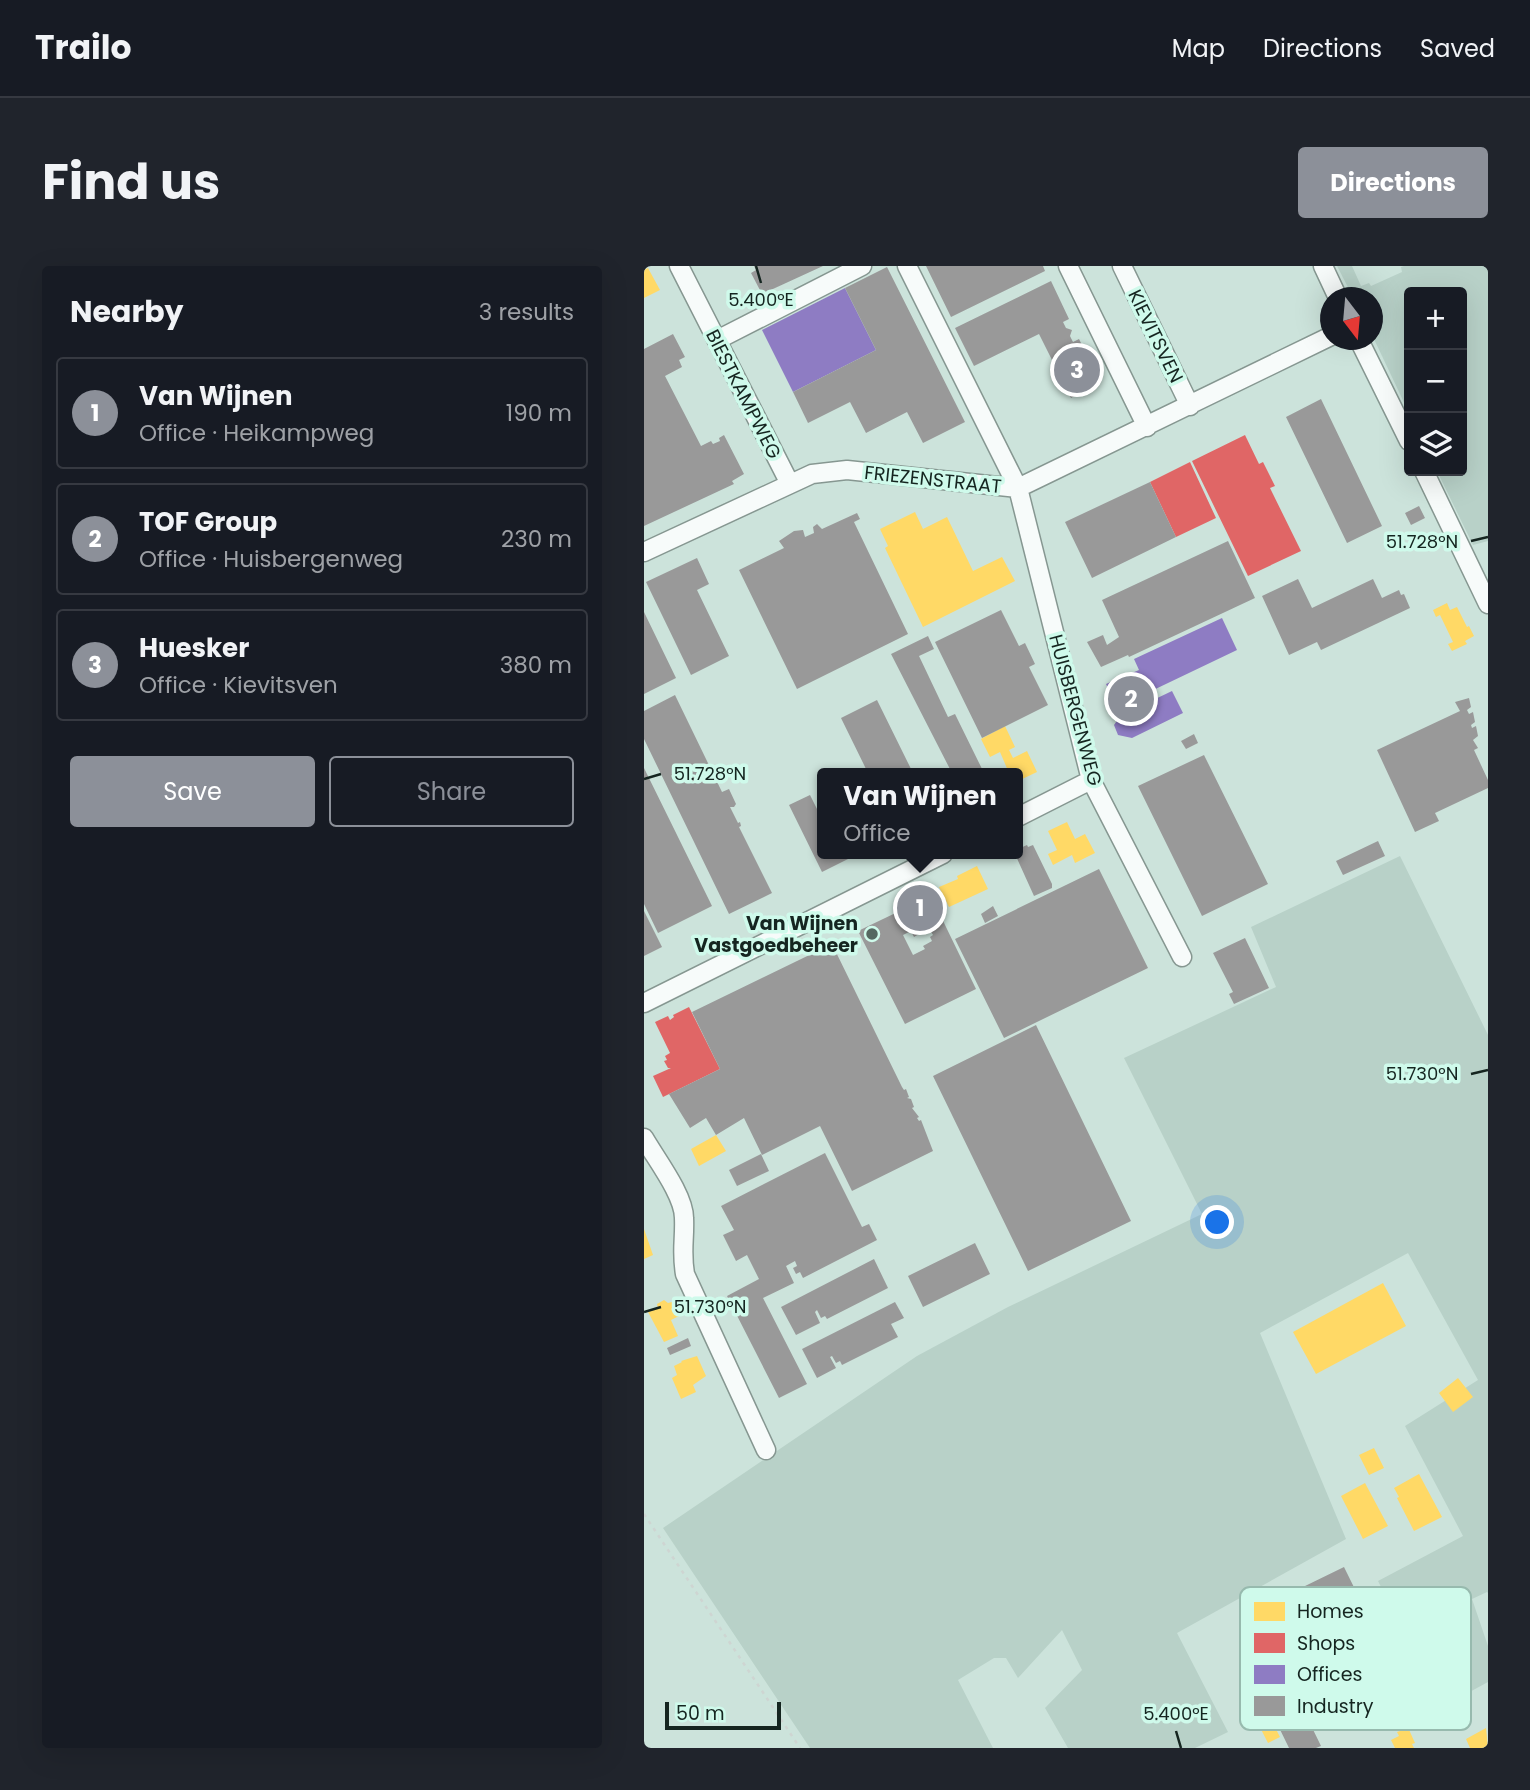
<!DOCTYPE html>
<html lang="en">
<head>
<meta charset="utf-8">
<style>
  body { margin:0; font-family:Poppins,sans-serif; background:#20242c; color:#f1f3f6 }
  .controls { position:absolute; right:21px; top:21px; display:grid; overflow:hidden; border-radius:7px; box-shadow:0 7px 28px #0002 }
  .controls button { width:63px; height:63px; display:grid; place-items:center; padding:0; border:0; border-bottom:2px solid #363941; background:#171b24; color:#f1f3f6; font:35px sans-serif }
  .compass { position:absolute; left:676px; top:21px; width:63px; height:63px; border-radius:50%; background:#171b24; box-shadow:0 7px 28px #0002; rotate:164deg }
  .scale { position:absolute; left:21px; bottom:18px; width:116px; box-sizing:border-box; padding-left:7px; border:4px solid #152520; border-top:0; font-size:19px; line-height:24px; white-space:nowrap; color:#152520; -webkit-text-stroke:5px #cffaeb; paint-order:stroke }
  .you { position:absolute; left:574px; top:957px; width:24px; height:24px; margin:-18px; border:5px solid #fff; border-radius:50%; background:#1a73e8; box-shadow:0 0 0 10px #1a73e833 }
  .badge { display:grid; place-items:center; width:46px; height:46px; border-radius:50%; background:#8c9099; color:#fff; font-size:23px; font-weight:700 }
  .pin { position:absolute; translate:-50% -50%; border:4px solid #fff; box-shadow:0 2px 7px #0006 }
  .popup { position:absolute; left:173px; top:502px; width:206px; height:91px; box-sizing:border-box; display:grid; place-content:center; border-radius:7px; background:#171b24; filter:drop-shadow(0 2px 5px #0005); font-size:23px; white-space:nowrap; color:#9ea1a6 }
  .popup b { font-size:26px; color:#f1f3f6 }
  .popup::after { content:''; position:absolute; left:50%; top:100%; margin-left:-14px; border:14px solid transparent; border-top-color:#171b24 }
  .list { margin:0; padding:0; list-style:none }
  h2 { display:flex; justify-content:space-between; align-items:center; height:91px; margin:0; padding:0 28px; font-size:30px }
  h2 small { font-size:23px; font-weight:400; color:#9ea1a6 }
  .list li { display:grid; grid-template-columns:46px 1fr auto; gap:21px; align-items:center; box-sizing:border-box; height:112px; margin:0 14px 14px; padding:0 14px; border:2px solid #363941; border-radius:7px }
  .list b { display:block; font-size:26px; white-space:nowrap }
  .list p { margin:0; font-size:23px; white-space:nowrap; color:#9ea1a6 }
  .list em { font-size:23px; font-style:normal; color:#9ea1a6 }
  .actions { display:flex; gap:14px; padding:21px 28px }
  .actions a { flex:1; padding:16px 0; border:2px solid #8c9099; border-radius:7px; text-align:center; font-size:24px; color:#8c9099 }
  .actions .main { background:#8c9099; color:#fff }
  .icon { flex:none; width:38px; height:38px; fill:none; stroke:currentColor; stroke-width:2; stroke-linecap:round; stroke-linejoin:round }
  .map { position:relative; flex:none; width:844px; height:1482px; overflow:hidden; border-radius:7px }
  header { display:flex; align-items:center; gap:42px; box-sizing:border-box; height:98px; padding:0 35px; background:#171b24; border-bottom:2px solid #363941 }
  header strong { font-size:33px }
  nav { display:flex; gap:38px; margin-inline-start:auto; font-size:24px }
  .intro { display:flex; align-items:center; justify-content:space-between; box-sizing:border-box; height:168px; padding:0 42px }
  h1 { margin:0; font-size:49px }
  .button { padding:18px 32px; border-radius:7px; background:#8c9099; color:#fff; font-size:24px; font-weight:700 }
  main { display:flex; gap:42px; padding:0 42px }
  aside { flex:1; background:#171b24; border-radius:7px; box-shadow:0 7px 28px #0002 }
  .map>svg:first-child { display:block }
  .green { fill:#b8d1c8 }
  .homes { fill:#ffd966 }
  .shops { fill:#e06666 }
  .offices { fill:#8e7cc3 }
  .industry { fill:#999; fill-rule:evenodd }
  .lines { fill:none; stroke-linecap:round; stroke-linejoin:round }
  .minor-casing { stroke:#869791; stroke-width:21 }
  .path { stroke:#ced5d2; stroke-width:2.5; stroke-dasharray:3.5 5; stroke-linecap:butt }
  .minor { stroke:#f7fbfa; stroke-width:18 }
  .ticks { fill:none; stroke:#152520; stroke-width:2.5 }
  .poi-dot { fill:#556861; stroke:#cffaeb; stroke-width:2.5 }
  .labels { text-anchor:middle; stroke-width:7; stroke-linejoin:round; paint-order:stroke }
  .street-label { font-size:19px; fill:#152520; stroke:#cffaeb }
  .poi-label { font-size:19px; font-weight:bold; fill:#152520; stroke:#cffaeb; text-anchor:end }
  .key { fill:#cffaeb; stroke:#97baae; stroke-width:2 }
  .key-label { font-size:19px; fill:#152520 }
  .ticks-label { font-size:18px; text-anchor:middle; fill:#152520; stroke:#cffaeb; stroke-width:7; stroke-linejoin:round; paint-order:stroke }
</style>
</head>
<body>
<header>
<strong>Trailo</strong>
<nav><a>Map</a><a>Directions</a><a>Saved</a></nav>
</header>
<div class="intro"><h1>Find us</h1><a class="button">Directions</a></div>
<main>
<aside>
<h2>Nearby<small>3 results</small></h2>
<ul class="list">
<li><span class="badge">1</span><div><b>Van Wijnen</b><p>Office · Heikampweg</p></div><em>190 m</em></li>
<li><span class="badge">2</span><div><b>TOF Group</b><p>Office · Huisbergenweg</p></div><em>230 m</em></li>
<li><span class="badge">3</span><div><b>Huesker</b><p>Office · Kievitsven</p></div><em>380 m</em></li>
</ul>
<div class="actions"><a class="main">Save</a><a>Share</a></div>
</aside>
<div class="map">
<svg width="844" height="1482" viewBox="0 0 844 1482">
  <rect width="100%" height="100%" fill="#cce3db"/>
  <!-- green -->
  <path class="green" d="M 693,0 L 708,0 L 717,20 L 725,17 L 727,20 L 758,6 L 757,1 L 760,0 L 844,0 L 844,275 L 829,279 L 793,205 L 818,205 L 818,26 L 765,26 L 765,147 L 729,71 L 729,32 L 709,31 Z
    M 756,590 L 844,769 L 844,1327 L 843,1326 L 828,1333 L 844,1380 L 844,1416 L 798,1441 L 734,1315 L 819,1270 L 761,1160 L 834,1114 L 764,987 L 616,1067 L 702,1273 L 533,1367 L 584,1466 L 551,1482 L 424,1482 L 401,1442 L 438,1404 L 418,1364 L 374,1412 L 362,1392 L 350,1392 L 314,1414 L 349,1482 L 166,1482 L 19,1262 L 273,1090 L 364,1041 L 558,948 L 480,792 L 632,721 L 607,661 Z"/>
  <!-- homes -->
  <path class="homes" d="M 4,2 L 16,24 L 0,32 L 0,4 Z
    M 271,246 L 279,263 L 303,251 L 329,305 L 358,291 L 371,315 L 279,361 L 241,282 L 244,280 L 236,263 Z
    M 803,337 L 806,344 L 813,341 L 823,361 L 825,360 L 830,370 L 821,375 L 823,378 L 808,385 L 804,378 L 809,376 L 796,349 L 792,351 L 789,344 Z
    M 361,460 L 371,481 L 365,484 L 369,492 L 383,485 L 393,506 L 374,515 L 374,507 L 365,507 L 356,486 L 346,491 L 337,473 Z
    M 423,556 L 431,573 L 441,568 L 451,587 L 431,597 L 428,589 L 409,599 L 404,588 L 413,584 L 404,565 Z
    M 333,600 L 344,623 L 305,641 L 295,621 L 314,613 L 313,610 Z
    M 72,869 L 82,885 L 55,900 L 47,883 Z
    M 0,963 L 9,989 L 0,993 Z
    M 739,1017 L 762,1060 L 672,1108 L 649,1066 Z
    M 20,1034 L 24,1037 L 28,1036 L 35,1050 L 27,1054 L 34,1070 L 20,1076 L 4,1046 L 14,1042 L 13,1038 Z
    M 53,1090 L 62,1110 L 49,1119 L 52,1126 L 37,1133 L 28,1112 L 33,1109 L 30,1100 L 38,1096 L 37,1095 Z
    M 814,1112 L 829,1131 L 809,1146 L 795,1127 Z
    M 730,1182 L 740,1202 L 725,1209 L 715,1189 Z
    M 775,1208 L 798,1251 L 770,1265 L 753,1232 L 755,1231 L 750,1222 Z
    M 721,1217 L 744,1260 L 719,1273 L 697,1230 Z
    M 691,1385 L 707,1418 L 703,1420 L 721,1454 L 700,1465 L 666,1397 Z
    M 761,1402 L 783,1446 L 762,1457 L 771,1477 L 768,1478 L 770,1482 L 751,1482 L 747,1474 L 755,1470 L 753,1466 L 756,1465 L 732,1416 Z
    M 612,1424 L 636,1471 L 624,1477 L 600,1430 Z
    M 842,1462 L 844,1482 L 826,1482 L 822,1473 Z"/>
  <!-- shops -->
  <path class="shops" d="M 601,169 L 615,198 L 619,196 L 631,220 L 626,222 L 657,285 L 604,310 L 548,195 Z
    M 546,196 L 572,252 L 532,271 L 506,216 Z
    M 45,741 L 76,803 L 19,831 L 9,810 L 27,802 L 24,802 L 20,795 L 23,794 L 21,790 L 26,787 L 11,756 L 24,750 L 26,754 L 30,751 L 29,749 Z"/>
  <!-- offices -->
  <path class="offices" d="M 201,22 L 232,84 L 149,126 L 118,64 Z
    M 578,352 L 593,384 L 501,428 L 505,436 L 528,425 L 539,447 L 488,472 L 474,469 L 470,459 L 477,449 L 462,418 L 495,404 L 490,393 Z"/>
  <!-- industry -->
  <path class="industry" d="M 110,0 L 179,0 L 118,28 L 107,7 L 112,4 Z
    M 282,0 L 399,0 L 401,5 L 307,51 Z
    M 243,1 L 321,156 L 279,177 L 263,146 L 222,167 L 206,136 L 164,157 L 149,126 L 232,84 L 201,22 Z
    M 407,15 L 425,53 L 419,56 L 422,62 L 428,64 L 426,70 L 429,76 L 435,73 L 456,115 L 427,132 L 395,68 L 330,100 L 311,62 Z
    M 29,68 L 41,91 L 35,94 L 38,101 L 21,110 L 57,180 L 67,175 L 69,178 L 76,175 L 75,172 L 80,169 L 100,208 L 88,215 L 90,218 L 0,260 L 0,83 Z
    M 677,133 L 738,260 L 703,277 L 642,151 Z
    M 506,216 L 532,271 L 448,312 L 421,256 Z
    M 775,240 L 781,252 L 767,259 L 761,247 Z
    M 213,247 L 216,253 L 210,256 L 264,368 L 153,423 L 95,304 L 140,282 L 135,275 L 150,265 L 159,264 L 161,271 L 170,267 L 169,261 L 173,258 L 178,263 Z
    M 584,275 L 611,332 L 485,391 L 484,389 L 457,401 L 443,376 L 459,369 L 463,379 L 475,371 L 458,334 Z
    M 53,292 L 65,318 L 53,324 L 85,390 L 47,409 L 2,316 Z
    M 654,313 L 668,342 L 729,313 L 738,332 L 755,324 L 757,329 L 760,328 L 766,342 L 677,384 L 673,376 L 645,389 L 618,330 Z
    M 357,344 L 375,380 L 381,377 L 391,398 L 385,401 L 404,439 L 338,472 L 291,376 Z
    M 0,346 L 32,412 L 0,428 Z
    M 284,370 L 290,383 L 275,390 L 304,451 L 311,448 L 340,507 L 308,507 L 247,388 Z
    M 31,429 L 78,526 L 85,523 L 92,538 L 90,541 L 86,541 L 94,557 L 96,556 L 97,560 L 95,561 L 128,627 L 85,648 L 0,473 L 0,445 Z
    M 825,432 L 827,441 L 823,444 L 825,448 L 829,446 L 831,456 L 827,459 L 828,462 L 832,460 L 834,470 L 829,474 L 834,482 L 830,484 L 844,514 L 844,522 L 791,547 L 795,555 L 771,566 L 733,484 L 816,445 L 811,436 Z
    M 233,434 L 269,507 L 224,507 L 197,452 Z
    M 550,468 L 554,477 L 542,483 L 537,475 Z
    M 560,489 L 624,618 L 558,650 L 494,520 Z
    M 0,502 L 68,640 L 14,667 L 0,638 Z
    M 166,529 L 174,545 L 178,543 L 178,588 L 206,588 L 208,591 L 178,606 L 145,539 Z
    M 734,575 L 741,590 L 699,609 L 692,595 Z
    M 383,579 L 384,581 L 389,579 L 408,618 L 408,622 L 390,630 L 371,588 L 374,588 L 374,583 Z
    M 455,603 L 504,702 L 360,772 L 311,673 Z
    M 287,630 L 332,723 L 261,758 L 214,665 ZM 285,662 L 289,669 L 286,671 L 288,675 L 279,680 L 281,683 L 269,689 L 259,669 L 267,665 L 270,671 Z
    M 349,640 L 354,650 L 341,657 L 337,648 Z
    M 0,645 L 18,681 L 0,690 Z
    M 601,672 L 625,722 L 590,738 L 585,728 L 589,726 L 569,687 Z
    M 188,678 L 258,821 L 260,824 L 262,823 L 265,831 L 263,832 L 267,833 L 270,841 L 268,842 L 275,851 L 273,852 L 275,855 L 277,854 L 289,885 L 208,925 L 176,860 L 118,889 L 100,852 L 72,869 L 62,852 L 46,862 L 25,828 L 76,803 L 48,746 Z
    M 392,759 L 487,955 L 384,1005 L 289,810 Z
    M 181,887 L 218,961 L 225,958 L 233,974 L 159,1012 L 156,1006 L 152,1008 L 149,1002 L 153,1000 L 151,995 L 142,1000 L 150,1017 L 119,1032 L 163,1118 L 135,1132 L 83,1030 L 115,1013 L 103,989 L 92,995 L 79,969 L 90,964 L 77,940 Z
    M 117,888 L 125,905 L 93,920 L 85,904 Z
    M 331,977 L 346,1008 L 279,1041 L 264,1010 Z
    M 230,993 L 244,1022 L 183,1053 L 181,1050 L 177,1052 L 173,1044 L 171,1046 L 176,1057 L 152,1069 L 137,1041 Z
    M 251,1036 L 260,1052 L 247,1058 L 254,1071 L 198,1099 L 196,1095 L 192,1097 L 188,1090 L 186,1091 L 192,1102 L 173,1112 L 158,1083 Z
    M 44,1072 L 47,1080 L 26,1089 L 23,1082 Z
    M 700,1301 L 733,1368 L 740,1364 L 753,1390 L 705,1415 L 659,1321 Z
    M 635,1393 L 642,1408 L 677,1480 L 672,1482 L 645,1482 L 608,1406 Z"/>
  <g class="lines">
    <defs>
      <path id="minor" d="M 35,0 L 146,218
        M 263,0 L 374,222 L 447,514 L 538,691
        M 424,0 L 503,161
        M 478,0 L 546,140
        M 679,0 L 694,32
        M 73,74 L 218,0
        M 715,74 L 765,175
        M 780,205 L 844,338
        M 0,286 L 168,208 L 203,204 L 374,222 L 687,70
        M 374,551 L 447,514
        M 0,737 L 299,588
        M 0,872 C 12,893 40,929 40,952 C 41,973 37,985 41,1008 L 122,1184"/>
    </defs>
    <!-- minor casing -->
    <use href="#minor" class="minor-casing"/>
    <!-- path -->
    <path class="path" d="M 0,1248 L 156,1482"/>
    <!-- minor -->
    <use href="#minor" class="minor"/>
  </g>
  <!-- ticks -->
  <path class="ticks" d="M 112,0 L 117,17M 827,275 L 844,271M 0,513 L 17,508M 827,808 L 844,804M 0,1046 L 17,1041M 532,1465 L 537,1482"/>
  <!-- markers -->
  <circle class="poi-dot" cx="228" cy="668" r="7"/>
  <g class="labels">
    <!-- street labels -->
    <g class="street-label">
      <text transform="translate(512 70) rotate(64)" y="7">KIEVITSVEN</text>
      <text transform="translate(100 128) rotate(63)" y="7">BIESTKAMPWEG</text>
      <text transform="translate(289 213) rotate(6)" y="7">FRIEZENSTRAAT</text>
      <text transform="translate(432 444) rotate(75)" y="7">HUISBERGENWEG</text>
    </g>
    <!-- poi labels -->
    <g class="poi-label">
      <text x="214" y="664">Van Wijnen<tspan x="214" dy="22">Vastgoedbeheer</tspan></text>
    </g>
  </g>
  <!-- legend -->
  <rect x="596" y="1321" width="231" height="143" rx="10" class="key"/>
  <rect x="610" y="1336" width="31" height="19" fill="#ffd966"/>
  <rect x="610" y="1367" width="31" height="20" fill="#e06666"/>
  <rect x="610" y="1399" width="31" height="19" fill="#8e7cc3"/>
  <rect x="610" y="1430" width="31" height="20" fill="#999"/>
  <g class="key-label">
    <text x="653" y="1352">Homes</text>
    <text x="653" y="1384">Shops</text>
    <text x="653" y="1415">Offices</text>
    <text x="653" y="1447">Industry</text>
  </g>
  <g class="ticks-label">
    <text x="117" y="40">5.400°E</text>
    <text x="778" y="282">51.728°N</text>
    <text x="66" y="514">51.728°N</text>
    <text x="778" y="814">51.730°N</text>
    <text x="66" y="1047">51.730°N</text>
    <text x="532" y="1454">5.400°E</text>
  </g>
</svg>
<div class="controls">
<button>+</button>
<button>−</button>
<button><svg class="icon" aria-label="layers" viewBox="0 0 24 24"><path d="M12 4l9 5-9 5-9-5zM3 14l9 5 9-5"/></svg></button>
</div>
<svg class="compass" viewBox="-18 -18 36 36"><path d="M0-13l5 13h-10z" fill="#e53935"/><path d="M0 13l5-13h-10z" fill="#9ea1a6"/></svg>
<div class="scale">50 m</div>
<div class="you"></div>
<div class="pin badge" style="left:276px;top:642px">1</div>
<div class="popup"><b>Van Wijnen</b>Office</div>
<div class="pin badge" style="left:487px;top:433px">2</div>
<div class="pin badge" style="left:433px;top:104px">3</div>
</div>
</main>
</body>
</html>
